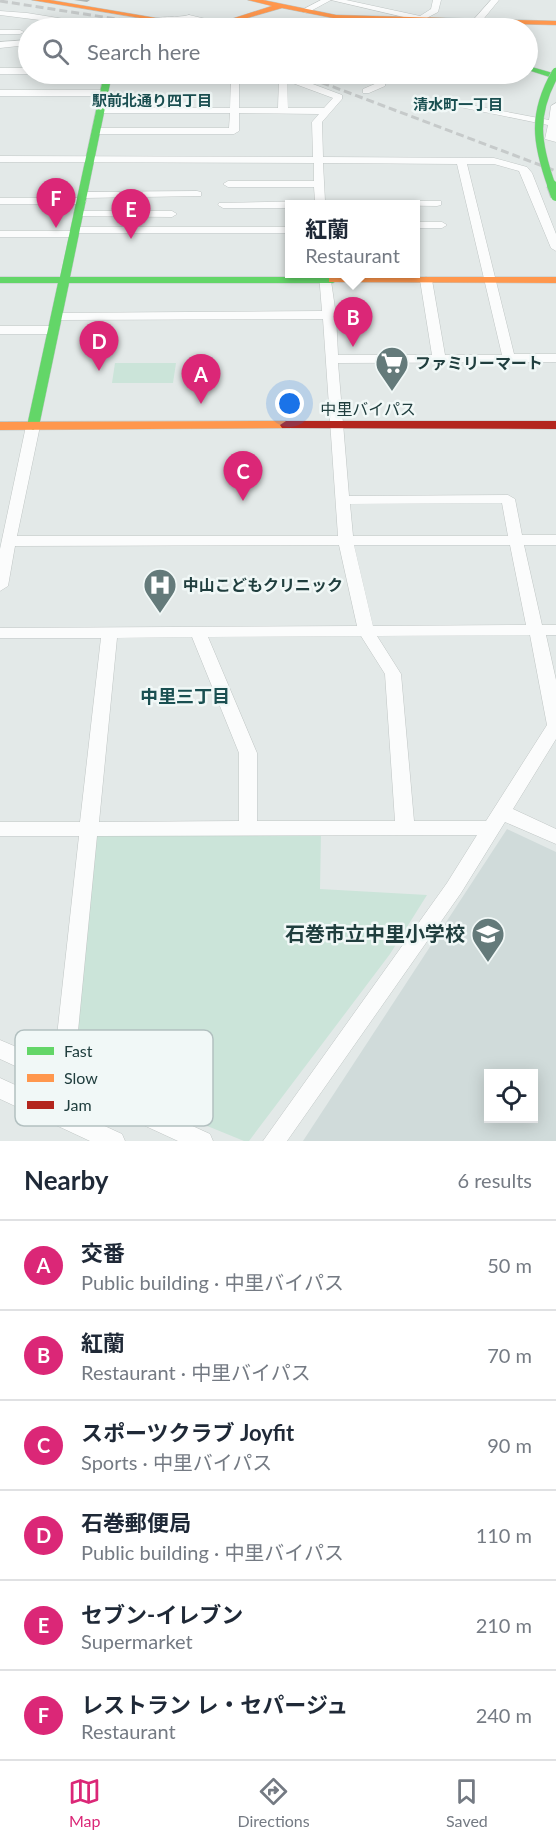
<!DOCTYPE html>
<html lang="en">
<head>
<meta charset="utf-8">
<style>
  body { margin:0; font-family:Lato,"Noto Sans JP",sans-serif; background:#f2f2f3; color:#1f2937 }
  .controls { position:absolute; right:18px; bottom:18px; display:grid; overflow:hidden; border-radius:0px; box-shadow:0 3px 15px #0003 }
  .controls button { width:54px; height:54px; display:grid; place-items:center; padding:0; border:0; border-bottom:2px solid #e0e1e3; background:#fff; color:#1f2937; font:30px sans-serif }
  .you { position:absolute; left:290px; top:404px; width:21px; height:21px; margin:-15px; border:4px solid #fff; border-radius:50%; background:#1a73e8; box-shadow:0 0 0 9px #1a73e833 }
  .badge { display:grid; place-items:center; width:39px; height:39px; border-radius:50%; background:#db2777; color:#fff; font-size:20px; font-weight:700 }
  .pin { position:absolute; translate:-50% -50px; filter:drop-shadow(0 2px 3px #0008) }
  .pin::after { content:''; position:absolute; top:32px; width:21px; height:18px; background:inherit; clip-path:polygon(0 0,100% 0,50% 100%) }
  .popup { position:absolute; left:285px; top:200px; width:135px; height:78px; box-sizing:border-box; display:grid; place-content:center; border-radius:0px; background:#fff; filter:drop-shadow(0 2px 4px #0005); font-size:20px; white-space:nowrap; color:#747a83 }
  .popup b { font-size:22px; color:#1f2937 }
  .popup::after { content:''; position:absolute; left:50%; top:100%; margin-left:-12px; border:12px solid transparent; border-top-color:#fff }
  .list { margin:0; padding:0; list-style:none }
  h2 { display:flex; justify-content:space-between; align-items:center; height:78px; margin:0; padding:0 24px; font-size:26px }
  h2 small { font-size:20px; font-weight:400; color:#747a83 }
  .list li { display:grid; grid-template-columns:39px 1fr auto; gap:18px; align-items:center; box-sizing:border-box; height:90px; padding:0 24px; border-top:2px solid #e0e1e3 }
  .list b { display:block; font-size:22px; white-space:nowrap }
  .list p { margin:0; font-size:20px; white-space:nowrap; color:#747a83 }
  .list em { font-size:20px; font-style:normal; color:#747a83 }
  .icon { flex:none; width:33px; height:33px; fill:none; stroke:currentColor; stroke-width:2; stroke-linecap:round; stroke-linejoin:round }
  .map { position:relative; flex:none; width:556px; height:1141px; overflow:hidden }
  .search { position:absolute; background:#fff; box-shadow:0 3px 15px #0003; left:18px; right:18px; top:18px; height:66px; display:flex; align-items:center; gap:15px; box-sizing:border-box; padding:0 21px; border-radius:33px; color:#747a83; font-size:22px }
  .sheet { height:618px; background:#fff }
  nav { display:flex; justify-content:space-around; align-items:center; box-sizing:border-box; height:84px; border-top:2px solid #e0e1e3; background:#fff; font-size:16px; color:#747a83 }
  nav a { display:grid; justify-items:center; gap:3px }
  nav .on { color:#db2777 }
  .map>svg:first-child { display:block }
  .built { fill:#d0dbda; fill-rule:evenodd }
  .green { fill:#cbe4d9 }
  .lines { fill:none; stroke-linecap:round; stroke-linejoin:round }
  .street-casing { stroke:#c0c6c5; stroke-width:1 }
  .fast-casing { stroke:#bfc7c6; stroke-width:1 }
  .slow-casing { stroke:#bfc7c6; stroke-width:1 }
  .jam-casing { stroke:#bfc7c6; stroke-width:1 }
  .street { fill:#fbfcfc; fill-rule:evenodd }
  .fast { fill:#63d668; fill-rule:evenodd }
  .slow { fill:#ff974d; fill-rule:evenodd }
  .jam { fill:#b3261e; fill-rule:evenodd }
  .rail { stroke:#c6caca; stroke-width:3; stroke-dasharray:8 4; stroke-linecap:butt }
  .fast-bridge-far1-casing { stroke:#bfc7c6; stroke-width:9; stroke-linecap:butt }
  .fast-bridge-casing { stroke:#bfc7c6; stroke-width:12; stroke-linecap:butt }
  .fast-bridge-far1 { stroke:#63d668; stroke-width:8 }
  .fast-bridge { stroke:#63d668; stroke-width:10 }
  .wall { fill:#aeb3b2 }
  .labels { text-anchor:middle; stroke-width:5; stroke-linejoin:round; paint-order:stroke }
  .far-neighbourhood-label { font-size:15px; font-weight:bold; fill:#1a4f51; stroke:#f1f8f7 }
  .poi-label { font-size:16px; font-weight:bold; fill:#203e3e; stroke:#f1f8f7; text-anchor:start }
  .street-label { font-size:16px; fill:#203e3e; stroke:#f1f8f7 }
  .neighbourhood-label { font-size:18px; font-weight:bold; fill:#1a4f51; stroke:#f1f8f7 }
  .near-poi-label { font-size:20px; font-weight:bold; fill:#203e3e; stroke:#f1f8f7; text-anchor:end }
  .key { fill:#f1f8f7; stroke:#b2c0c0; stroke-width:1.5 }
  .key-label { font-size:16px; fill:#203e3e }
</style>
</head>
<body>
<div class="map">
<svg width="556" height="1141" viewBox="0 0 556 1141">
  <rect width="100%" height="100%" fill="#e3e9e8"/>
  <!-- built -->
  <path class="built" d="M 507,829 L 556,852 L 556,1141 L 303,1141 ZM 488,1074 L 534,1074 L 534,1118 L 488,1118 Z"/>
  <!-- green -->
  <path class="green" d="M 115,363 L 176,363 L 173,383 L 112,383 Z
    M 321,833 L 320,889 L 427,895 L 390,954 L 249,1141 L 244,1141 L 70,1070 L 95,835 Z"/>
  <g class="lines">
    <defs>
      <path id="street" d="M 321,0 L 331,0 L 307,13 L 300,11 Z
        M 331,0 L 346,0 L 420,16 L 431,9 L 433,0 L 441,0 L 438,12 L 421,21 Z
        M 491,0 L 499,0 L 481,22 L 475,22 L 475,18 Z
        M 0,11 L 27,13 L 120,28 L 103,28 L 0,15 Z
        M 189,15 L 223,23 L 224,25 L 220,27 L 189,20 L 177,23 L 154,19 C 160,16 178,18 189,15 Z
        M 0,30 L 20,30 L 24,32 L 20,34 L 0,34 Z
        M 28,40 L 28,45 L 0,48 L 0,42 Z
        M 0,68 L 28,68 L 29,74 L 0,74 Z
        M 231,74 L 239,74 L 239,108 L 278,108 L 279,78 L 273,74 L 286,74 L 342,95 L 342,99 L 322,122 L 323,157 L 494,158 L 527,167 L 532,173 L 556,234 L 556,251 L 551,248 L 519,171 L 494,164 L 467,164 L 514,354 L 556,354 L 556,362 L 338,363 L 349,496 L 508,495 L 515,499 L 522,535 L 556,535 L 556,545 L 524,545 L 542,625 L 556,625 L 556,635 L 546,635 L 556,680 L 556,739 L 513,809 L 556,829 L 556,844 L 505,822 L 461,893 L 287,1141 L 263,1141 L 447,883 L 477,835 L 97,836 L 74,1072 L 210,1134 L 213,1141 L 178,1141 L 0,1059 L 0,1040 L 54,1063 L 79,836 L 0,836 L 0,822 L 80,822 L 101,638 L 0,638 L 0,628 L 357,626 L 339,545 L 15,546 L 8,586 L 0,591 L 0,549 L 26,426 L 33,422 L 40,426 L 17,536 L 338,536 L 323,319 L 56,320 L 52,319 L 52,313 L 322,311 L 319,274 L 330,274 L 336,315 L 338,355 L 432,355 L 420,280 L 426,277 L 432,280 L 445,355 L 502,355 L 457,164 L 323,163 L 325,201 L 441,201 L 441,205 L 437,206 L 290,204 L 290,208 L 223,208 L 218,205 L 219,203 L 315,201 L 314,187 L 228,187 L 223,184 L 228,181 L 314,181 L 314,163 L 0,162 L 0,156 L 313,157 L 312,122 L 319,114 L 239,113 L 239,131 L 234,134 L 97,134 L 92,131 L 97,128 L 229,128 L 230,113 L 101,113 L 96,110 L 101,107 L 230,108 ZM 287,81 L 333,98 L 324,108 L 288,108 ZM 502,503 L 508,536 L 353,536 L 350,504 ZM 354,545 L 510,545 L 526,625 L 373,626 ZM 530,635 L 547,725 L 486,821 L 414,821 L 401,674 L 377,636 ZM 361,636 L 385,674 L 395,821 L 257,821 L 257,753 L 208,637 ZM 192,637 L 239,753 L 239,821 L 99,822 L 117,638 Z
        M 377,74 L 385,74 L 385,86 L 369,93 L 363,93 L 363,89 L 377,83 Z
        M 0,90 L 104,90 L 109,93 L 104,96 L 0,96 Z
        M 556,103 L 556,142 L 545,139 L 548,125 L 460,107 L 465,104 L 549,120 L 551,106 Z
        M 197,191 L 201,192 L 201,196 L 83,198 L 78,195 L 83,192 Z
        M 0,198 L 82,198 L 87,201 L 82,204 L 0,204 Z
        M 78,211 L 172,211 L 177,214 L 172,217 L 74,216 L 74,212 Z
        M 416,222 L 442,222 L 447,225 L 442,228 L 416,228 Z
        M 75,227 L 290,227 L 290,233 L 79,233 L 74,237 L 0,237 L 0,231 L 70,231 Z
        M 0,326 L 53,326 L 59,330 L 53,334 L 0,334 Z
        M 0,1078 L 122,1134 L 125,1141 L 90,1141 L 0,1099 Z"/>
      <path id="fast" d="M 528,66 L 556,74 L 556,79 L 528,70 Z
        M 104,74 L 112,74 L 70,277 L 333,277 L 338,280 L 333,283 L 69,283 L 39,426 L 33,430 L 27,426 L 58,283 L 0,283 L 0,277 L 60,277 Z"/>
      <path id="slow" d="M 32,0 L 50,0 L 162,19 L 158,21 Z
        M 248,0 L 263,0 L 336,15 L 556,21 L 556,25 L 364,20 L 397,28 L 384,28 L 282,8 L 213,28 L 203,28 L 272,6 Z
        M 333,277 L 556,277 L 556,283 L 329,282 L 329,278 Z
        M 286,421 L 292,425 L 290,428 L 0,430 L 0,422 Z"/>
      <path id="jam" d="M 286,421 L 556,421 L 556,429 L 282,428 L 280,425 Z"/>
    </defs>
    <!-- street casing -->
    <use href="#street" class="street-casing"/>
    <!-- fast casing -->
    <use href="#fast" class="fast-casing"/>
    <!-- slow casing -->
    <use href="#slow" class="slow-casing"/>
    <!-- jam casing -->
    <use href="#jam" class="jam-casing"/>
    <!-- street -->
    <use href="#street" class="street"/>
    <!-- fast -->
    <use href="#fast" class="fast"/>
    <!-- slow -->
    <use href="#slow" class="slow"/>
    <!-- jam -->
    <use href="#jam" class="jam"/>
    <!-- rail -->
    <path class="rail" d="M 0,1 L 175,28
      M 299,74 L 556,171"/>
    <defs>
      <path id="fast-bridge-far1" d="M 552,187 C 536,142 532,114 556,72"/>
      <path id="fast-bridge" d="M 552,185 L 556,196"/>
    </defs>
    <!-- fast-bridge-far1 casing -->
    <use href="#fast-bridge-far1" class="fast-bridge-far1-casing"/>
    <!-- fast-bridge casing -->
    <use href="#fast-bridge" class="fast-bridge-casing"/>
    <!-- fast-bridge-far1 -->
    <use href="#fast-bridge-far1" class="fast-bridge-far1"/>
    <!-- fast-bridge -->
    <use href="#fast-bridge" class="fast-bridge"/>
  </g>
  <!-- wall -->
  <path class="wall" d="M 74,0 L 90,0 L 87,2 Z"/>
  <!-- icons -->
  <defs>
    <symbol id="supermarket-pin" viewBox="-11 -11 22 30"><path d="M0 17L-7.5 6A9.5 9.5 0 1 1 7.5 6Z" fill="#647a7a" stroke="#f1f8f7"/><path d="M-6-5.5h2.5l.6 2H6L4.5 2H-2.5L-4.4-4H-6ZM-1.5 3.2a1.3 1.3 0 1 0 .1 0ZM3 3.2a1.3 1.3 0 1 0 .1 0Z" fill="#fff"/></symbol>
    <symbol id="hospital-pin" viewBox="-11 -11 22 30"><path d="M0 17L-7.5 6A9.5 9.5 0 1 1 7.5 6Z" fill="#647a7a" stroke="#f1f8f7"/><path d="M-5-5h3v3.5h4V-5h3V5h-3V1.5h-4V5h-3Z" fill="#fff"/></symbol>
    <symbol id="school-pin" viewBox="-11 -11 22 30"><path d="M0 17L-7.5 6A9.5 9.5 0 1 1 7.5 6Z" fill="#647a7a" stroke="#f1f8f7"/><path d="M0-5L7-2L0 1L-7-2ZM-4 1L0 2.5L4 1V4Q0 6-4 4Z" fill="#fff"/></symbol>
  </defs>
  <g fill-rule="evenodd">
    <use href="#supermarket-pin" x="373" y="344" width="38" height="52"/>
    <use href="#hospital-pin" x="141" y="566" width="38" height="52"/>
    <use href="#school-pin" x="469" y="915" width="38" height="52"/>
  </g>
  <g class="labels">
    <!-- far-neighbourhood labels -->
    <g class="far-neighbourhood-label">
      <text x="152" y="106">駅前北通り四丁目</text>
      <text x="458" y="110">清水町一丁目</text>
    </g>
    <!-- poi labels -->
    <g class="poi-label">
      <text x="415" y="369">ファミリーマート</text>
      <text x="183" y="591">中山こどもクリニック</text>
    </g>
    <!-- street labels -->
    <g class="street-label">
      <text x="368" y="415">中里バイパス</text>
    </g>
    <!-- neighbourhood labels -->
    <g class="neighbourhood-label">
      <text x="185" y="703">中里三丁目</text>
    </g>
    <!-- near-poi labels -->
    <g class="near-poi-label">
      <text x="465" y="941">石巻市立中里小学校</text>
    </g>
  </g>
  <!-- legend -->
  <rect x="15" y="1030" width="198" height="96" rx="9" class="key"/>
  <rect x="27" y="1047" width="27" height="8" fill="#63d668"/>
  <rect x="27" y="1074" width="27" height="8" fill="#ff974d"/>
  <rect x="27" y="1101" width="27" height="8" fill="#b3261e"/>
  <g class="key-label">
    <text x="64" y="1057">Fast</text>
    <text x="64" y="1084">Slow</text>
    <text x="64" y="1111">Jam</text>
  </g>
</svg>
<div class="controls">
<button><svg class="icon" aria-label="locate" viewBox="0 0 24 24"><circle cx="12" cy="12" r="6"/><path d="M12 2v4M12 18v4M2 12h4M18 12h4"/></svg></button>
</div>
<div class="you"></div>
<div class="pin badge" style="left:201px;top:404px">A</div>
<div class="pin badge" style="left:353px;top:347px">B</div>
<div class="popup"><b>紅蘭</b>Restaurant</div>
<div class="pin badge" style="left:243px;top:501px">C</div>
<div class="pin badge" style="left:99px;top:371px">D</div>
<div class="pin badge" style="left:131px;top:239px">E</div>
<div class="pin badge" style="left:56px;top:228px">F</div>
<div class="search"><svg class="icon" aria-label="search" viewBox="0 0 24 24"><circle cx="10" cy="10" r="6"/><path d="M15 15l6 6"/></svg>Search here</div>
</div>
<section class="sheet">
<h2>Nearby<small>6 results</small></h2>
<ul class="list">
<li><span class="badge">A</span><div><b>交番</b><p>Public building · 中里バイパス</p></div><em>50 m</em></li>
<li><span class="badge">B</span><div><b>紅蘭</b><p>Restaurant · 中里バイパス</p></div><em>70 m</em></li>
<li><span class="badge">C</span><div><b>スポーツクラブ Joyfit</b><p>Sports · 中里バイパス</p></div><em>90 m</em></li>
<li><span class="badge">D</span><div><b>石巻郵便局</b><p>Public building · 中里バイパス</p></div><em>110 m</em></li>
<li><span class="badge">E</span><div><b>セブン-イレブン</b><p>Supermarket</p></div><em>210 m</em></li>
<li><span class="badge">F</span><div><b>レストラン レ・セパージュ</b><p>Restaurant</p></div><em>240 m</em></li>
</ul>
</section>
<nav>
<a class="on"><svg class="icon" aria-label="map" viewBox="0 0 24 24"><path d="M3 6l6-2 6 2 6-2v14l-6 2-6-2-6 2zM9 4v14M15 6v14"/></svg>Map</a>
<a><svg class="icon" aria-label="directions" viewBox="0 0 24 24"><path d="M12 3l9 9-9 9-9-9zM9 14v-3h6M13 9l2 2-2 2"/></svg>Directions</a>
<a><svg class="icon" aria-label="saved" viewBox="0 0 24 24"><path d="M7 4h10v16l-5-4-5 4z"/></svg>Saved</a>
</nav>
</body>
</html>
